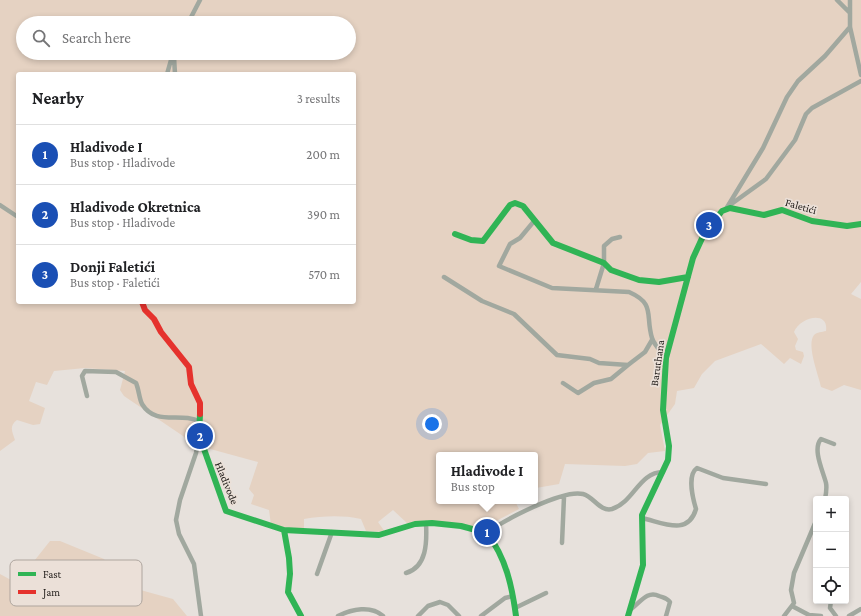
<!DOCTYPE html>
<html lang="en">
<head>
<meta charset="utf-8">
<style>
  body { margin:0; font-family:"Crimson Pro",serif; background:#f6f6f6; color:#202124 }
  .controls { position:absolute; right:12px; bottom:12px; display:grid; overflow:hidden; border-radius:4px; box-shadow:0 2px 6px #0003 }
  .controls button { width:36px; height:36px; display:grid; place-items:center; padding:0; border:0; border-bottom:1px solid #e0e0e0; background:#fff; color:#202124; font:20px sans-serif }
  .you { position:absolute; left:432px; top:424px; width:14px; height:14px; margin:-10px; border:3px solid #fff; border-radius:50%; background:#1a73e8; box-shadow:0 0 0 6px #1a73e833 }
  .badge { display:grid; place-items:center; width:26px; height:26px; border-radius:50%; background:#ea580c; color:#fff; font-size:13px; font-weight:700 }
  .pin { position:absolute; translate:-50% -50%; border:2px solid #fff; box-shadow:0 1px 4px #0006 }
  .popup { position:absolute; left:436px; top:452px; width:102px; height:52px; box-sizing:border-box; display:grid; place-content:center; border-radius:4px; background:#fff; filter:drop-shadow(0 1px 3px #0005); font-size:13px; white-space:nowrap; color:#757577 }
  .popup b { font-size:15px; color:#202124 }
  .popup::after { content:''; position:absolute; left:50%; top:100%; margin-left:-8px; border:8px solid transparent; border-top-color:#fff }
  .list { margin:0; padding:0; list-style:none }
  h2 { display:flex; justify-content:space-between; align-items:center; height:52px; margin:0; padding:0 16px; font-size:17px }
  h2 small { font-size:13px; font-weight:400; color:#757577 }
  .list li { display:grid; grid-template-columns:26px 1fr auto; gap:12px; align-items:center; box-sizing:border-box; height:60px; padding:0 16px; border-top:1px solid #e0e0e0 }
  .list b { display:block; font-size:15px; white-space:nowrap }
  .list p { margin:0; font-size:13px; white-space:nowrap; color:#757577 }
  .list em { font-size:13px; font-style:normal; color:#757577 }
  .icon { flex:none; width:22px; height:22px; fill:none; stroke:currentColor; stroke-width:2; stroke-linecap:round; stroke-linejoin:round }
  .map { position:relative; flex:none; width:861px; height:616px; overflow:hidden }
  .search { position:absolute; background:#fff; box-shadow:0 2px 6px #0003; left:16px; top:16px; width:340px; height:44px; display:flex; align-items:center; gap:10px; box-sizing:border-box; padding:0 14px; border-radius:22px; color:#757577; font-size:15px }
  .panel { position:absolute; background:#fff; box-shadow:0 2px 6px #0003; left:16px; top:72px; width:340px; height:232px; border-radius:4px }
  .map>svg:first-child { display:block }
  .green { fill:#e5d2c2; fill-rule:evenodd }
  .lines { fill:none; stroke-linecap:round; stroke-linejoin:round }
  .street { stroke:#a1a89f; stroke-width:4.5 }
  .fast { stroke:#30b455; stroke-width:6 }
  .jam { stroke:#e5322d; stroke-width:6 }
  .labels { text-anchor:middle; stroke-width:3.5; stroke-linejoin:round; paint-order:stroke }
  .street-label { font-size:11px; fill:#1e1a17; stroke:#ebe0d8 }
  .key { fill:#ebe0d8; stroke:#aea59e; stroke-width:1 }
  .key-label { font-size:11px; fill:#1e1a17 }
</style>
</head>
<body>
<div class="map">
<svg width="861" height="616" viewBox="0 0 861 616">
  <rect width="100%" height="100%" fill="#e7e1dc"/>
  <!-- green -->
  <path class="green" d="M 0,0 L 861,0 L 861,282 L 851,294 L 861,299 L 861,390 L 844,385 L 832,391 L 821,387 C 819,376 806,345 814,335 C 817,332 822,332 826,331 C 829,310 800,317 794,332 L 798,339 L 795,346 L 796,350 L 803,352 L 804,356 L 801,364 L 790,358 L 784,364 L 761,344 L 715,361 L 702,374 L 694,388 L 677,391 L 675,404 L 660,425 L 665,451 L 648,453 L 637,464 L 625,466 L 565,464 L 559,484 L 536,488 L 535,455 L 439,455 L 439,501 L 515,501 L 519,509 L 498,520 L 488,527 L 408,524 L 393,510 L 378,522 L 385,532 L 366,531 L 361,519 C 342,515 323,516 304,519 L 304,528 L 283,528 L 271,525 L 269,510 L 251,504 L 254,495 L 249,489 L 258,462 L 192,444 L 183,436 L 124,396 L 120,390 L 125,371 L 85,368 L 54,371 L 47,385 L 36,382 L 29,401 L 45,408 L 40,424 L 33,425 L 17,420 C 9,426 12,431 15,440 L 0,451 ZM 23,23 L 349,23 L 349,53 L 23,53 ZM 18,74 L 354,74 L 354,302 L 18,302 Z
    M 50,541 L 60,541 L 104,559 L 126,586 L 173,599 L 187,616 L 0,616 L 0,574 L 11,580 L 20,577 L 27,570 Z"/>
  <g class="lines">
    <!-- street -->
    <path class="street" d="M 837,0 L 850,13
      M 850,0 L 850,27 L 861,75
      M 188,23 L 200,0
      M 174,57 L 175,74
      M 167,74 L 173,53
      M 0,205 L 18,217
      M 730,205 L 766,179 L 795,140 L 806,114 L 812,108 L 861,81
      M 726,209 L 763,148 L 787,97 L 798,81 L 825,56 L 850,27
      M 535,220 L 520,238 L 510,244 L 499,266 L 552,288 L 629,292 C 656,304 645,315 652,338 C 654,345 662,352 666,358
      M 444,277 L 482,301 L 514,314 L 557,355 L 590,359 L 599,363 L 628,365 L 645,352 L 652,340
      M 596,289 L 604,263 L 604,246 L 612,239 L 620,237
      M 563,383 L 578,393 L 594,383 L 611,379 L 628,365
      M 87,396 L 82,376 L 85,371 L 116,372 L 136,383 C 139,390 139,398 142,404 C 156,427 181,411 200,422
      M 199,436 L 196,453 L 180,500 L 176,520 L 179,534 L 194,564 L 201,616
      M 825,499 C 826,494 827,488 826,483 C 823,471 812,449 821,439 L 834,444
      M 642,518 C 664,523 688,536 696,509 C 693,499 687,475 697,468 L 723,478 L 766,484
      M 487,533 C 504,520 563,489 583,494 C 594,497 600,512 612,509 C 634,502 639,472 663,472
      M 562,543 L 564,497
      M 406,573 C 427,567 427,542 426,523
      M 317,574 L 332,532
      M 831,601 L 830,608 L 836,616
      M 792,606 L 809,615 L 821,616
      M 515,608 L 546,593
      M 630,610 C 640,603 647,590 659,596 C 664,598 667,598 670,602 L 666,616
      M 338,616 C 352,609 371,605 383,616
      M 418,616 L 428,606 L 440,602 L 448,605 L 459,616
      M 481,616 L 505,598 L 513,596
      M 784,616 L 794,603 L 791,590 L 794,573 L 816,521
      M 849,616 L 861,609"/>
    <!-- fast -->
    <path class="fast" d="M 455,234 L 471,240 L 483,241 L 510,205 L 515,203 L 523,206 L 553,243 L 604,263 L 611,270 L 639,280 L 659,282 L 688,277
      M 200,414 L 199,435 L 226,511 L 284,530
      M 301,616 L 288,592 L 290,574 L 289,558 L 284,530 L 379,535 L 415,524 L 432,523 L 461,526 L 487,533 C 506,558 512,586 516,616
      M 628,616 L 643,565 L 642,515 L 668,460 L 669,446 L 663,410 L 666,358 L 693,258 L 704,234 L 722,211 L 730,208 L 764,215 L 782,210 L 812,221 L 847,226 L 861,224"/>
    <!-- jam -->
    <path class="jam" d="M 142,302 L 145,310 L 154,319 L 161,332 L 189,367 L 191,384 L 200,403 L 200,414"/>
  </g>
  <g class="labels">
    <!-- street labels -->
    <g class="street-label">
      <text transform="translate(801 206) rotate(16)" y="4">Faletići</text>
      <text transform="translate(657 363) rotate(-82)" y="4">Baruthana</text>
      <text transform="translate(227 483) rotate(68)" y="4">Hladivode</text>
    </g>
  </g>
  <!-- legend -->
  <rect x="10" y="560" width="132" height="46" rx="6" class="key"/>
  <rect x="18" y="572" width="18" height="4" fill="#30b455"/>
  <rect x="18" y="590" width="18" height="4" fill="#e5322d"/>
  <g class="key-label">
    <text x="43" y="578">Fast</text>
    <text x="43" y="596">Jam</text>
  </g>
</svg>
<div class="controls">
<button>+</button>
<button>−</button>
<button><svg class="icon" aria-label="locate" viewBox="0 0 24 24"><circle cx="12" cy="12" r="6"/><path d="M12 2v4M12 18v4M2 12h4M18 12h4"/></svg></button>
</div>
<div class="you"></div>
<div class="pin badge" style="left:487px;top:532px;background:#1a4fb4">1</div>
<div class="popup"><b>Hladivode I</b>Bus stop</div>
<div class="pin badge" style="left:200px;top:436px;background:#1a4fb4">2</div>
<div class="pin badge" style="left:709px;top:225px;background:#1a4fb4">3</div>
<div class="search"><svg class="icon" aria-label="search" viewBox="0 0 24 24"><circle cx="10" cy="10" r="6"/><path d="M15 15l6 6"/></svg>Search here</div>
<section class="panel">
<h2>Nearby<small>3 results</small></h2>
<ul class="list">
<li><span class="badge" style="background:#1a4fb4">1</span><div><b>Hladivode I</b><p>Bus stop · Hladivode</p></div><em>200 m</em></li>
<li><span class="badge" style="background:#1a4fb4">2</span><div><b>Hladivode Okretnica</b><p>Bus stop · Hladivode</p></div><em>390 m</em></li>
<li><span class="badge" style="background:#1a4fb4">3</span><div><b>Donji Faletići</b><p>Bus stop · Faletići</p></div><em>570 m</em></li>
</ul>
</section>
</div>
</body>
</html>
